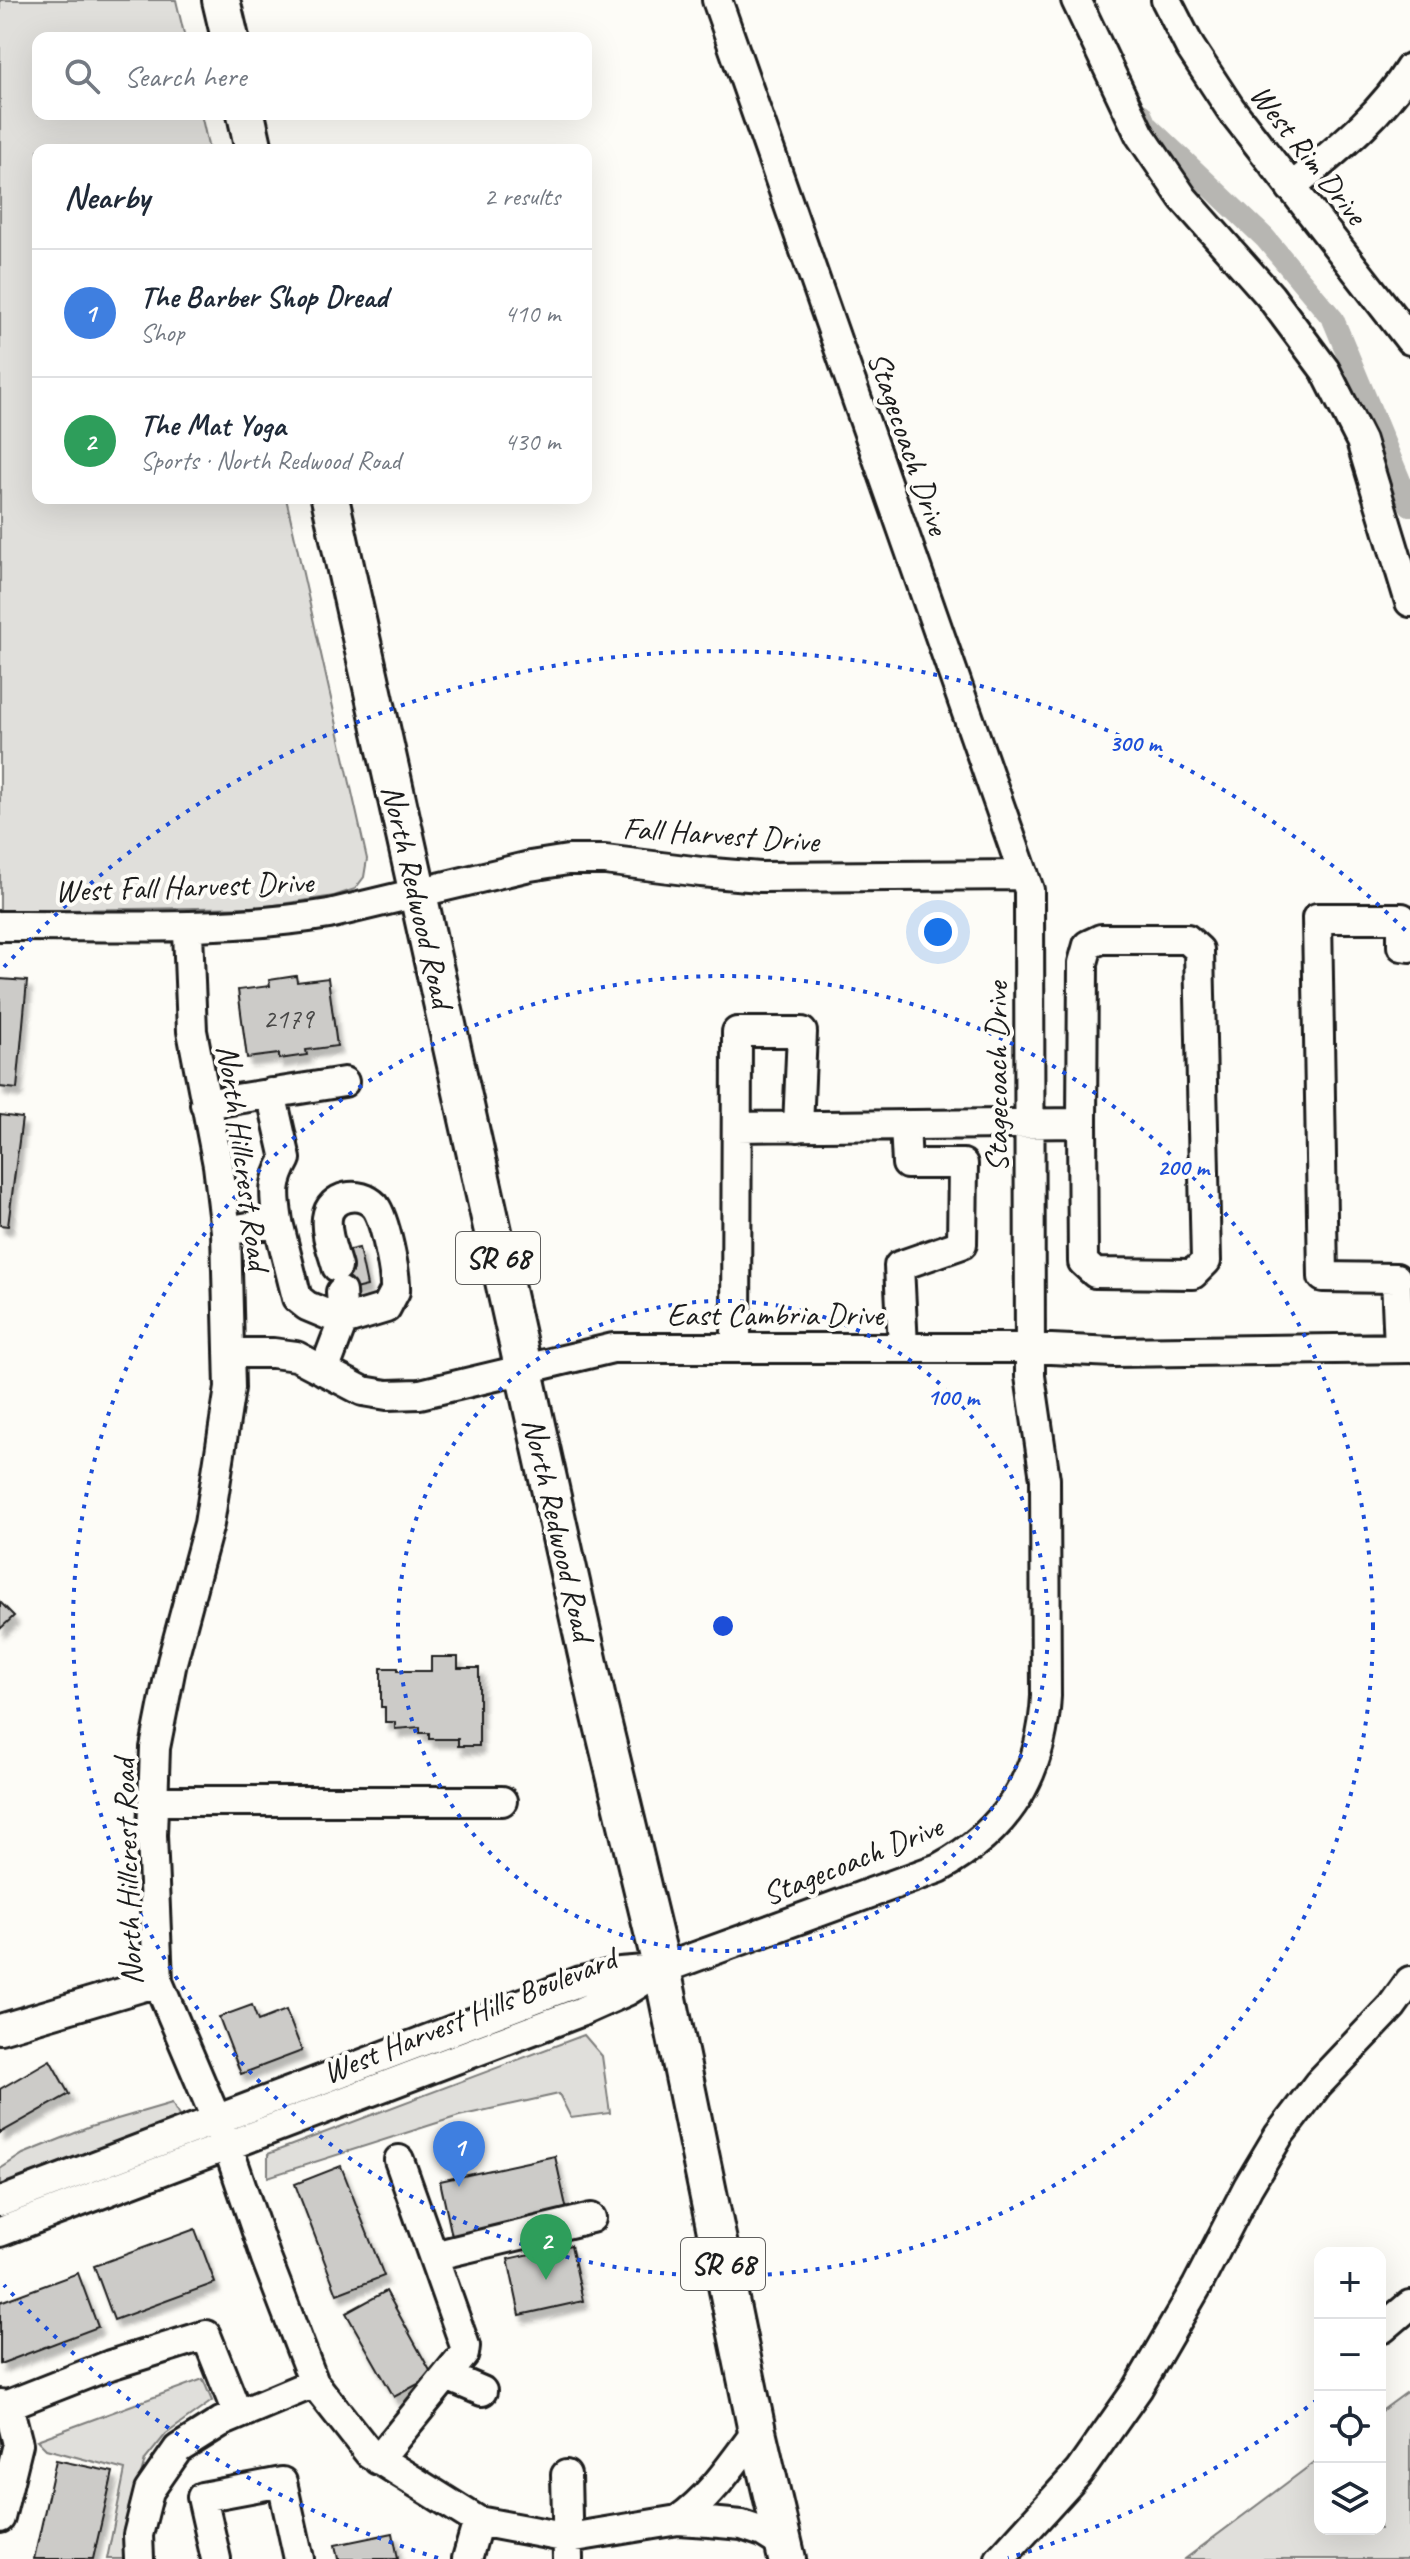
<!DOCTYPE html>
<html lang="en">
<head>
<meta charset="utf-8">
<style>
  body { margin:0; font-family:Caveat,sans-serif; background:#f6f6f7; color:#1f2937 }
  .controls { position:absolute; right:24px; bottom:24px; display:grid; overflow:hidden; border-radius:16px; box-shadow:0 8px 32px #0002 }
  .controls button { width:72px; height:72px; display:grid; place-items:center; padding:0; border:0; border-bottom:2px solid #e0e1e3; background:#fff; color:#1f2937; font:40px sans-serif }
  .you { position:absolute; left:938px; top:932px; width:28px; height:28px; margin:-20px; border:6px solid #fff; border-radius:50%; background:#1a73e8; box-shadow:0 0 0 12px #1a73e833 }
  .badge { display:grid; place-items:center; width:52px; height:52px; border-radius:50%; background:#ea580c; color:#fff; font-size:26px; font-weight:700 }
  .pin { position:absolute; translate:-50% -66px; filter:drop-shadow(0 2px 4px #0008) }
  .pin::after { content:''; position:absolute; top:42px; width:28px; height:24px; background:inherit; clip-path:polygon(0 0,100% 0,50% 100%) }
  .list { margin:0; padding:0; list-style:none }
  h2 { display:flex; justify-content:space-between; align-items:center; height:104px; margin:0; padding:0 32px; font-size:34px }
  h2 small { font-size:26px; font-weight:400; color:#747a83 }
  .list li { display:grid; grid-template-columns:52px 1fr auto; gap:24px; align-items:center; box-sizing:border-box; height:128px; padding:0 32px; border-top:2px solid #e0e1e3 }
  .list b { display:block; font-size:30px; white-space:nowrap }
  .list p { margin:0; font-size:26px; white-space:nowrap; color:#747a83 }
  .list em { font-size:26px; font-style:normal; color:#747a83 }
  .icon { flex:none; width:44px; height:44px; fill:none; stroke:currentColor; stroke-width:2; stroke-linecap:round; stroke-linejoin:round }
  .map { position:relative; flex:none; width:1410px; height:2559px; overflow:hidden }
  .search { position:absolute; background:#fff; box-shadow:0 8px 32px #0002; left:32px; top:32px; width:560px; height:88px; display:flex; align-items:center; gap:20px; box-sizing:border-box; padding:0 28px; border-radius:16px; color:#747a83; font-size:30px }
  .panel { position:absolute; background:#fff; box-shadow:0 8px 32px #0002; left:32px; top:144px; width:560px; height:360px; border-radius:16px }
  .map>svg:first-child { display:block }
  .green { fill:#e0dfdb; stroke:#7e7e7c; stroke-width:2 }
  .lines { fill:none; stroke-linecap:round; stroke-linejoin:round }
  .canal { stroke:#b7b6b2; stroke-width:22 }
  .building { fill:#cccbc8; stroke:#1c1c1c; stroke-width:2; filter:url(#shadow) }
  .minor-casing { stroke:#1c1c1c; stroke-width:34 }
  .major-casing { stroke:#1c1c1c; stroke-width:42 }
  .minor { stroke:#fdfcf7; stroke-width:28 }
  .major { stroke:#fdfcf7; stroke-width:36 }
  .ring { fill:none; stroke:#1d4ed8; stroke-width:4; stroke-dasharray:4 8 }
  .labels { text-anchor:middle; stroke-width:8; stroke-linejoin:round; paint-order:stroke }
  .number-label { font-size:28px; fill:#484847 }
  .shield { fill:#fdfcf7; stroke:#605f5e; stroke-width:2 }
  .shield-label { font-size:30px; font-weight:bold; fill:#1c1c1c }
  .street-label { font-size:32px; fill:#1c1c1c; stroke:#fdfcf7 }
  .centre { fill:#1d4ed8; stroke:#fdfcf7; stroke-width:4 }
  .ring-label { font-size:24px; text-anchor:middle; font-weight:bold; fill:#1d4ed8; stroke:#fdfcf7; stroke-width:8; stroke-linejoin:round; paint-order:stroke }
</style>
</head>
<body>
<div class="map">
<svg width="1410" height="2559" viewBox="0 0 1410 2559">
  <defs>
    <filter id="shadow"><feDropShadow dx="4.5" dy="8" stdDeviation="2" flood-color="#0004"/></filter>
  </defs>
  <rect width="100%" height="100%" fill="#fdfcf7"/>
  <filter id="ink" filterUnits="userSpaceOnUse"><feTurbulence type="fractalNoise" baseFrequency=".0125" numOctaves="2"/><feDisplacementMap in="SourceGraphic" scale="16" xChannelSelector="R" yChannelSelector="G"/><feConvolveMatrix kernelMatrix="1 2 1 2 8 2 1 2 1" color-interpolation-filters="sRGB"/></filter>
  <g filter="url(#ink)">
    <!-- green -->
    <path class="green" d="M 0,0 L 176,0 L 185,38 L 38,38 L 38,114 L 201,114 L 209,150 L 38,150 L 38,498 L 286,498 L 367,859 L 364,877 L 355,889 L 334,896 L 261,907 L 0,911 Z
      M 584,2035 L 602,2056 L 610,2113 L 571,2118 L 559,2094 L 459,2116 L 268,2177 L 268,2154 Z
      M 172,2103 L 181,2120 L 0,2188 L 0,2169 L 23,2154 L 90,2127 Z
      M 203,2379 L 212,2401 L 166,2434 L 145,2460 L 124,2538 L 125,2559 L 107,2559 L 125,2470 L 46,2449 L 37,2440 Z
      M 1410,2390 L 1410,2559 L 1185,2559 L 1320,2458 L 1320,2529 L 1380,2529 L 1380,2412 Z"/>
    <g class="lines">
      <!-- canal -->
      <path class="canal" d="M 1141,114 L 1146,125 L 1265,238 L 1333,319 L 1410,505"/>
    </g>
    <!-- building -->
    <path class="building" d="M 296,976 L 297,982 L 328,978 L 337,1046 L 306,1050 L 307,1055 L 279,1059 L 279,1054 L 247,1058 L 238,990 L 270,986 L 269,980 Z
      M 0,979 L 27,981 L 17,1089 L 0,1087 Z
      M 0,1115 L 22,1118 L 8,1226 L 0,1225 Z
      M 359,1248 L 367,1286 L 334,1294 L 328,1269 L 341,1252 Z
      M 0,1602 L 14,1616 L 0,1629 Z
      M 431,1657 L 458,1657 L 458,1668 L 479,1668 L 479,1746 L 458,1746 L 458,1739 L 429,1739 L 429,1733 L 420,1733 L 420,1727 L 395,1729 L 395,1722 L 385,1722 L 385,1707 L 381,1707 L 381,1668 L 398,1668 L 398,1671 L 431,1671 Z
      M 252,2005 L 258,2021 L 286,2010 L 302,2051 L 241,2074 L 219,2017 Z
      M 50,2060 L 69,2094 L 0,2133 L 0,2089 Z
      M 555,2156 L 567,2211 L 452,2236 L 440,2181 Z
      M 341,2166 L 384,2276 L 337,2294 L 295,2184 Z
      M 195,2229 L 215,2283 L 114,2320 L 94,2266 Z
      M 571,2245 L 583,2301 L 520,2315 L 508,2259 Z
      M 78,2273 L 98,2327 L 0,2364 L 0,2302 Z
      M 386,2291 L 433,2376 L 394,2397 L 346,2313 Z
      M 56,2460 L 113,2472 L 93,2559 L 34,2559 Z
      M 393,2533 L 398,2559 L 338,2559 L 335,2545 Z"/>
    <g class="lines">
      <defs>
        <path id="minor" d="M 1076,0 L 1140,135 L 1183,198 L 1270,296 L 1325,370 L 1361,441 L 1410,602
          M 1166,0 L 1190,47 L 1230,108 L 1410,340
          M 1291,188 C 1335,151 1380,117 1410,68
          M 0,926 C 109,925 221,932 329,914 L 530,866 L 568,860 L 605,860 L 701,872 L 760,877 L 1024,875
          M 188,932 L 192,1031 L 218,1165 L 226,1231 L 230,1388 L 209,1524 L 172,1662 L 155,1748 L 152,1835 L 158,1982 L 228,2147 L 266,2258 L 314,2383 L 369,2453 L 478,2521 L 569,2538 L 678,2520 L 709,2522 L 742,2525 L 763,2532 L 784,2545
          M 205,1104 L 344,1082
          M 737,1127 L 1082,1123 L 1083,963 L 1088,945 L 1101,939 L 1187,939 L 1199,950 L 1206,1261 L 1193,1274 L 1095,1273 L 1083,1262 L 1082,1123
          M 278,1222 L 297,1298 L 307,1306 L 343,1321 L 324,1371
          M 226,1231 L 278,1222 C 274,1194 272,1184 286,1159 L 271,1093
          M 337,1267 C 333,1252 325,1234 327,1218 C 330,1195 360,1190 375,1206 C 385,1219 396,1274 395,1291 L 386,1308 L 343,1321 L 341,1292
          M 903,1347 L 899,1266 L 962,1244 L 963,1164 L 907,1164 L 905,1125
          M 736,1348 L 737,1032 L 802,1032 L 798,1127
          M 1399,1348 L 1396,1278 L 1323,1277 L 1317,918 L 1402,918 L 1402,946 L 1410,947
          M 229,1353 L 273,1353 L 296,1356 L 363,1391 L 387,1395 L 420,1394 L 613,1348 L 1030,1348 L 1114,1352 L 1410,1348
          M 153,1801 L 502,1801
          M 0,2029 L 158,1982
          M 0,2202 L 581,1981 L 620,1972 L 657,1969
          M 0,2232 L 580,2012 L 627,1991 L 662,1969 L 939,1868 C 1008,1830 1042,1775 1046,1696 L 1045,1479 L 1030,1376 L 1029,890 L 717,0
          M 433,2256 L 591,2218
          M 1383,2328 L 1410,2305
          M 447,2376 L 482,2391
          M 0,2404 L 8,2405 L 18,2444 L 0,2518
          M 8,2405 L 110,2365 L 206,2335 L 238,2415
          M 378,2460 L 464,2354 L 465,2346 L 399,2160
          M 566,2475 L 568,2559
          M 678,2520 C 711,2497 733,2463 757,2431
          M 139,2559 L 138,2535 L 149,2491 L 178,2449 L 221,2422 L 314,2383
          M 216,2559 L 202,2497 L 282,2482 L 299,2559
          M 467,2559 L 478,2521
          M 1000,2559 L 1079,2472 L 1138,2388 L 1197,2286 L 1248,2187 L 1279,2135 L 1318,2084 L 1392,2006 L 1410,1981"/>
        <path id="major" d="M 221,0 L 230,38
          M 246,114 L 254,150
          M 330,498 L 598,1704 L 662,1969 L 757,2431 L 787,2559"/>
      </defs>
      <!-- minor casing -->
      <use href="#minor" class="minor-casing"/>
      <!-- major casing -->
      <use href="#major" class="major-casing"/>
      <!-- minor -->
      <use href="#minor" class="minor"/>
      <!-- major -->
      <use href="#major" class="major"/>
    </g>
  </g>
  <!-- distance rings -->
  <g class="ring">
    <circle cx="723" cy="1626" r="325"/>
    <circle cx="723" cy="1626" r="650"/>
    <path d="M1317 2400A975 975 0 0 1 1008 2558M438 2558A975 975 0 0 1 4 2285M4 967A975 975 0 0 1 1406 931"/>
  </g>
  <g class="labels">
    <!-- number labels -->
    <g class="number-label">
      <text x="288" y="1028">2179</text>
    </g>
    <!-- shield labels -->
    <g class="shield">
      <rect x="456" y="1232" width="84" height="52" rx="6"/>
      <rect x="681" y="2238" width="84" height="52" rx="6"/>
    </g>
    <g class="shield-label">
      <text x="498" y="1268">SR 68</text>
      <text x="723" y="2274">SR 68</text>
    </g>
    <!-- street labels -->
    <g class="street-label">
      <text transform="translate(1309 154) rotate(52)" y="11">West Rim Drive</text>
      <text transform="translate(909 443) rotate(71)" y="11">Stagecoach Drive</text>
      <text transform="translate(721 834) rotate(4)" y="11">Fall Harvest Drive</text>
      <text transform="translate(184 886) rotate(-2)" y="11">West Fall Harvest Drive</text>
      <text transform="translate(418 896) rotate(77)" y="11">North Redwood Road</text>
      <text transform="translate(996 1077) rotate(-90)" y="11">Stagecoach Drive</text>
      <text transform="translate(244 1157) rotate(82)" y="11">North Hillcrest Road</text>
      <text x="775" y="1325">East Cambria Drive</text>
      <text transform="translate(559 1529) rotate(77)" y="11">North Redwood Road</text>
      <text transform="translate(852 1860) rotate(-22)" y="11">Stagecoach Drive</text>
      <text transform="translate(127 1872) rotate(-92)" y="11">North Hillcrest Road</text>
      <text transform="translate(469 2015) rotate(-22)" y="11">West Harvest Hills Boulevard</text>
    </g>
  </g>
  <circle cx="723" cy="1626" r="12" class="centre"/>
  <g class="ring-label">
    <text x="1135" y="751">300 m</text>
    <text x="1183" y="1175">200 m</text>
    <text x="953" y="1405">100 m</text>
  </g>
</svg>
<div class="controls">
<button>+</button>
<button>−</button>
<button><svg class="icon" aria-label="locate" viewBox="0 0 24 24"><circle cx="12" cy="12" r="6"/><path d="M12 2v4M12 18v4M2 12h4M18 12h4"/></svg></button>
<button><svg class="icon" aria-label="layers" viewBox="0 0 24 24"><path d="M12 4l9 5-9 5-9-5zM3 14l9 5 9-5"/></svg></button>
</div>
<div class="you"></div>
<div class="pin badge" style="left:459px;top:2187px;background:#3f7fe0">1</div>
<div class="pin badge" style="left:546px;top:2280px;background:#2e9e5b">2</div>
<div class="search"><svg class="icon" aria-label="search" viewBox="0 0 24 24"><circle cx="10" cy="10" r="6"/><path d="M15 15l6 6"/></svg>Search here</div>
<section class="panel">
<h2>Nearby<small>2 results</small></h2>
<ul class="list">
<li><span class="badge" style="background:#3f7fe0">1</span><div><b>The Barber Shop Dread</b><p>Shop</p></div><em>410 m</em></li>
<li><span class="badge" style="background:#2e9e5b">2</span><div><b>The Mat Yoga</b><p>Sports · North Redwood Road</p></div><em>430 m</em></li>
</ul>
</section>
</div>
</body>
</html>
